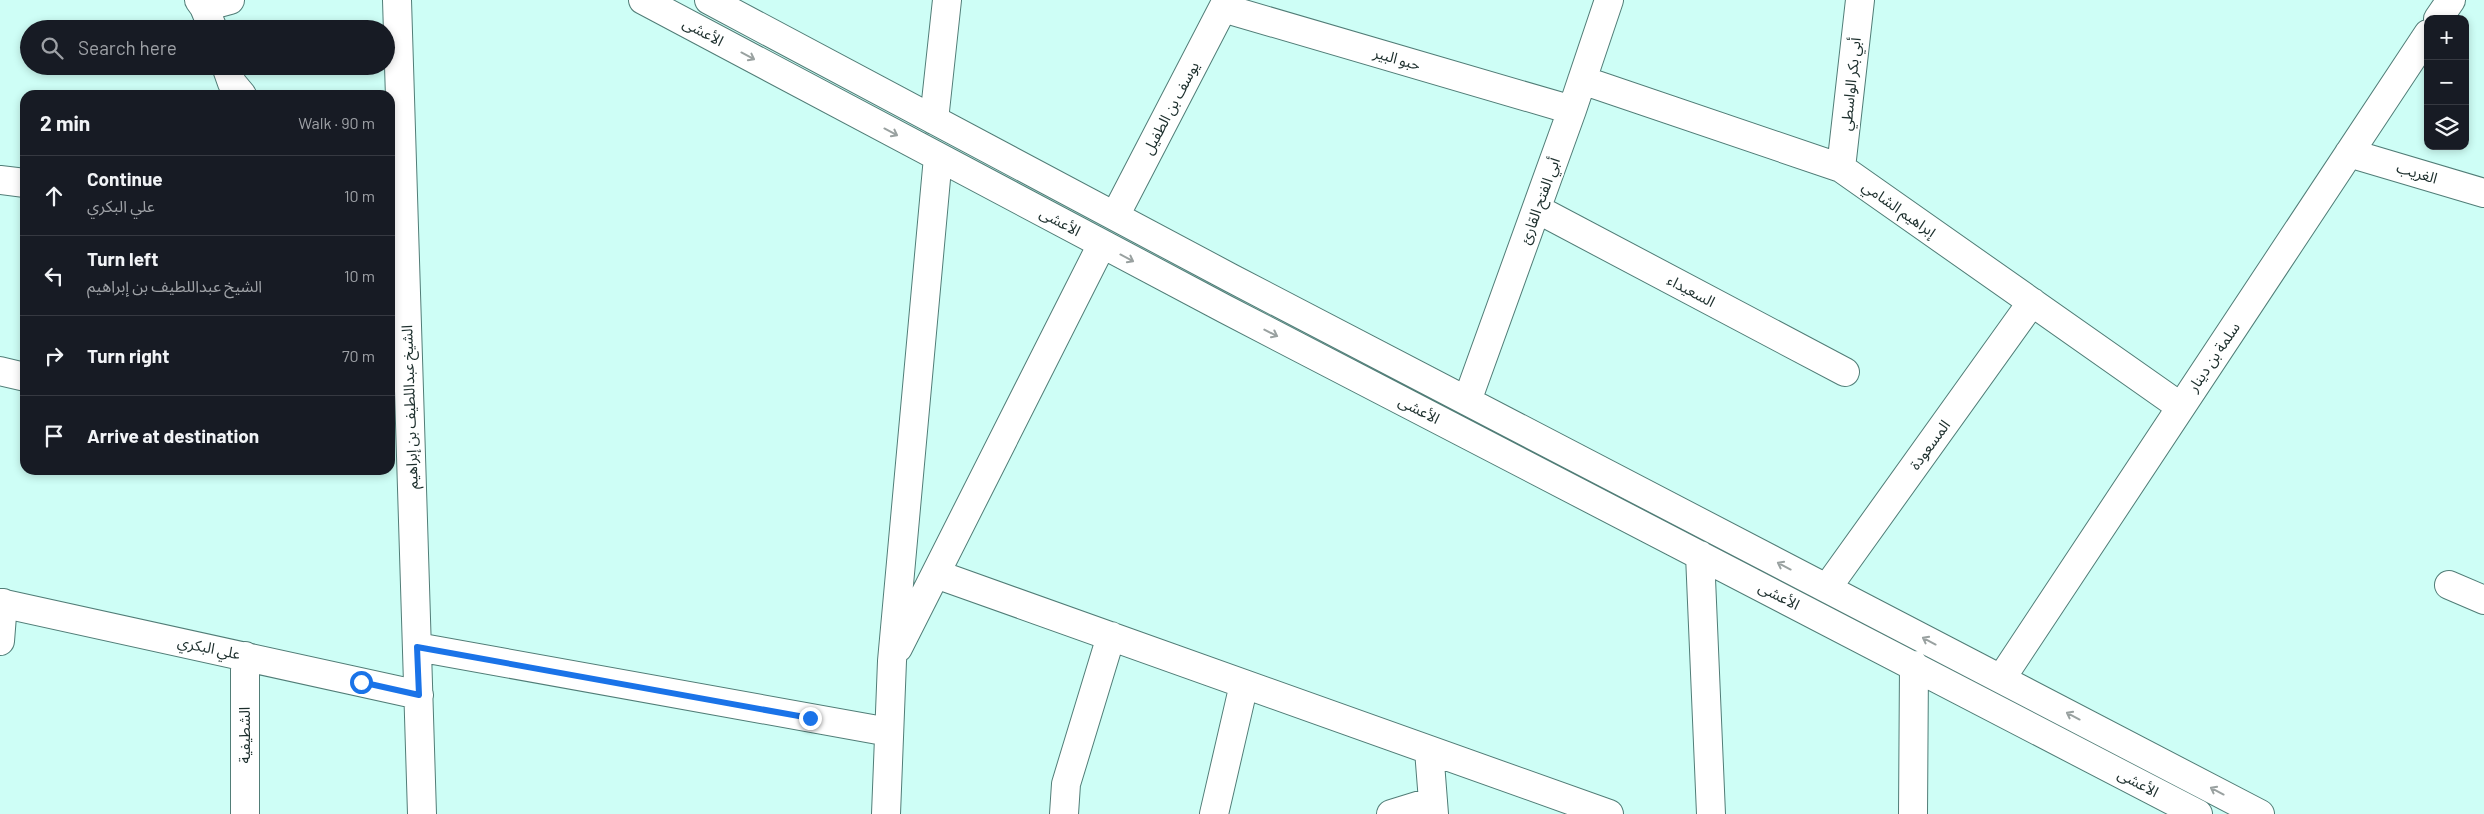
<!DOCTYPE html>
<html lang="en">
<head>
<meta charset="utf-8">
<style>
  body { margin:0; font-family:Barlow,"Noto Sans Arabic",sans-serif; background:#242831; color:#f1f3f6 }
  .controls { position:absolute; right:15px; top:15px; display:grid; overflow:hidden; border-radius:10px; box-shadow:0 2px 8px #0003 }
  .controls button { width:45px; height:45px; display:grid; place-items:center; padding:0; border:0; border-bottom:1px solid #363941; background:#171b24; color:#f1f3f6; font:25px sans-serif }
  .stop { position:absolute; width:15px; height:15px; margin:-11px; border:4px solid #1a73e8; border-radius:50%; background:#fff }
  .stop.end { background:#1a73e8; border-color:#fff; box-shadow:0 1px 5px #0008 }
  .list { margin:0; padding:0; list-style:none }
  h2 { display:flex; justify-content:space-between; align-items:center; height:65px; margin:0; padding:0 20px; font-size:21px }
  h2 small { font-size:16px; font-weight:400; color:#9ea1a6 }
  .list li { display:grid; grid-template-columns:32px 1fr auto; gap:15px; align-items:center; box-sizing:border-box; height:80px; padding:0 20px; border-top:1px solid #363941 }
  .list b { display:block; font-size:19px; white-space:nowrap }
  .list p { margin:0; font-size:16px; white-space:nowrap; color:#9ea1a6 }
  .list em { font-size:16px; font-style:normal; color:#9ea1a6 }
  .icon { flex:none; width:28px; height:28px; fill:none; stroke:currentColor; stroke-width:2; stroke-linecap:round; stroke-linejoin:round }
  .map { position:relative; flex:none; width:2484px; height:814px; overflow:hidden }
  .search { position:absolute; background:#171b24; box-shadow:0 2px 8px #0003; left:20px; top:20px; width:375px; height:55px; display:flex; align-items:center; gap:12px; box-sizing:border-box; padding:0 18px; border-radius:28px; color:#9ea1a6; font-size:19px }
  .panel { position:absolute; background:#171b24; box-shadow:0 2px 8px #0003; left:20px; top:90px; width:375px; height:385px; border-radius:15px }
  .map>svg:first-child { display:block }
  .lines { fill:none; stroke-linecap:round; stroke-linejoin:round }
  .minor-casing { stroke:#517d77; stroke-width:30 }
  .minor { stroke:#fff; stroke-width:28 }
  .oneway { stroke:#99a1a0 }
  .route { stroke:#1a73e8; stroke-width:6 }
  .labels { text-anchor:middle; stroke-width:4; stroke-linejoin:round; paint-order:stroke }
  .street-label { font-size:15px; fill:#1c2e2c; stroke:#fff }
</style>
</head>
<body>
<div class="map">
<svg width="2484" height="814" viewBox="0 0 2484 814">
  <rect width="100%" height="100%" fill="#cefef6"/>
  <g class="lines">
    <defs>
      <path id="minor" d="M 199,0 L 204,7 L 213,29
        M 397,0 L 422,814
        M 643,0 L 1225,309 L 2198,814
        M 709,0 L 1231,278 L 2260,814
        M 204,7 L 230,0
        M 1223,8 L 1572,110
        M 2438,19 L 2451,0
        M 226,66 L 232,83 L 242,95
        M 1582,80 L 1841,168 L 2181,407
        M 934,120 L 947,0
        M 2349,153 L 2484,193
        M 1841,168 L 1860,0
        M 0,180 L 25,183
        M 1537,209 L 1845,372
        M 1115,216 L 1227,0
        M 0,371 L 25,377
        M 1467,401 L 1572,110 L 1609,0
        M 1700,555 L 1711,814
        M 936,574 L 1609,814
        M 2449,585 L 2484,600
        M 1827,588 L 2032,302
        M 0,603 L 419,695
        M 0,641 L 3,603
        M 417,647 L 889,732
        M 898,648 L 1102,244
        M 245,656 L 245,814
        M 2001,679 L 2428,34
        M 1429,750 L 1434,814
        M 886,814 L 892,661 L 938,157
        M 1064,814 L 1066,784 L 1111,636
        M 1214,814 L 1244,684
        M 1391,814 L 1433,801
        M 1913,814 L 1914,665"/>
    </defs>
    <!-- minor casing -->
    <use href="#minor" class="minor-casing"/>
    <!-- minor -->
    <use href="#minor" class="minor"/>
  </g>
  <!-- one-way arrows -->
  <defs><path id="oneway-shaft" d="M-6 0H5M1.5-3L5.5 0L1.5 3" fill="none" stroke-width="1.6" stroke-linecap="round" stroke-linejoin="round" transform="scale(1.25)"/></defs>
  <g class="oneway">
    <use href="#oneway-shaft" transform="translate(748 56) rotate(28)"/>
    <use href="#oneway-shaft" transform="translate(891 132) rotate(28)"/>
    <use href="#oneway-shaft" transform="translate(1127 258) rotate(28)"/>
    <use href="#oneway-shaft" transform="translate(1271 333) rotate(27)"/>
    <use href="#oneway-shaft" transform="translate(1784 566) rotate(-152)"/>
    <use href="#oneway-shaft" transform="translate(1929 641) rotate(-152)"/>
    <use href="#oneway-shaft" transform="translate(2073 716) rotate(-152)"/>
    <use href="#oneway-shaft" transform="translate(2217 791) rotate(-152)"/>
  </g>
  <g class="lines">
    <!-- route -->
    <path class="route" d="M 361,682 L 419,695 L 417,647 L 810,718"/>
  </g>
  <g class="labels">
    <!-- street labels -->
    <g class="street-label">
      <text transform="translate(703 32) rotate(28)" y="5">الأعشى</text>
      <text transform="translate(1397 59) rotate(16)" y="5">حبو البير</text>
      <text transform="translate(1851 84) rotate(-84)" y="5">أبي بكر الواسطي</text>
      <text transform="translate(1171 108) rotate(-62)" y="5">يوسف بن الطفيل</text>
      <text transform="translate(2417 173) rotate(17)" y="5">الغريب</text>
      <text transform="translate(1540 201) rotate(-70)" y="5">أبي الفتح القارئ</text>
      <text transform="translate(1899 209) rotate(35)" y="5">إبراهيم الشامي</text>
      <text transform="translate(1060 222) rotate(28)" y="5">الأعشى</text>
      <text transform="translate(1691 291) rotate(28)" y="5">السعيداء</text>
      <text transform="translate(2214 357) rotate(-56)" y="5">سلمة بن دينار</text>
      <text transform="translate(410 407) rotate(-92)" y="5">الشيخ عبداللطيف بن إبراهيم</text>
      <text transform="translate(1419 410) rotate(27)" y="5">الأعشى</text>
      <text transform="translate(1930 445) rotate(-54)" y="5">المسعودة</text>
      <text transform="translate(1779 596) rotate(27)" y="5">الأعشى</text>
      <text transform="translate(209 648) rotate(12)" y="5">علي البكري</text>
      <text transform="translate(245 735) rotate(-90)" y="5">الشطيفية</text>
      <text transform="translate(2138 783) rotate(28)" y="5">الأعشى</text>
    </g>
  </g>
</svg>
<div class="controls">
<button>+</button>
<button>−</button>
<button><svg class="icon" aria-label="layers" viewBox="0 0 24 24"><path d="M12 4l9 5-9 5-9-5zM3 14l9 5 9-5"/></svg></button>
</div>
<div class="stop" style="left:361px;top:682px"></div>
<div class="stop end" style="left:810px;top:718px"></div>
<div class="search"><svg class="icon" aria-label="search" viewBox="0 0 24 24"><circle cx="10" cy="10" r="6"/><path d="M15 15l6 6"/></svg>Search here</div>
<section class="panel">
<h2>2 min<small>Walk · 90 m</small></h2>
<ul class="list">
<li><svg class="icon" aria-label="ahead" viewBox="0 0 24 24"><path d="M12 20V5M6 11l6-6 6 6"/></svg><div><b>Continue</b><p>علي البكري</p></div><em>10 m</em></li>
<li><svg class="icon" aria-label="left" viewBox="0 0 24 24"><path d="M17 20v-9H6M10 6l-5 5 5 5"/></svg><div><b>Turn left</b><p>الشيخ عبداللطيف بن إبراهيم</p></div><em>10 m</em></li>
<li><svg class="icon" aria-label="right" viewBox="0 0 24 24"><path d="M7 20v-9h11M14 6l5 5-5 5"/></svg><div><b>Turn right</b></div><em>70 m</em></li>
<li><svg class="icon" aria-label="arrive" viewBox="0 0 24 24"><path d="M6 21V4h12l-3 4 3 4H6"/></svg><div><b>Arrive at destination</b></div></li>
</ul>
</section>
</div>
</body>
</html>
